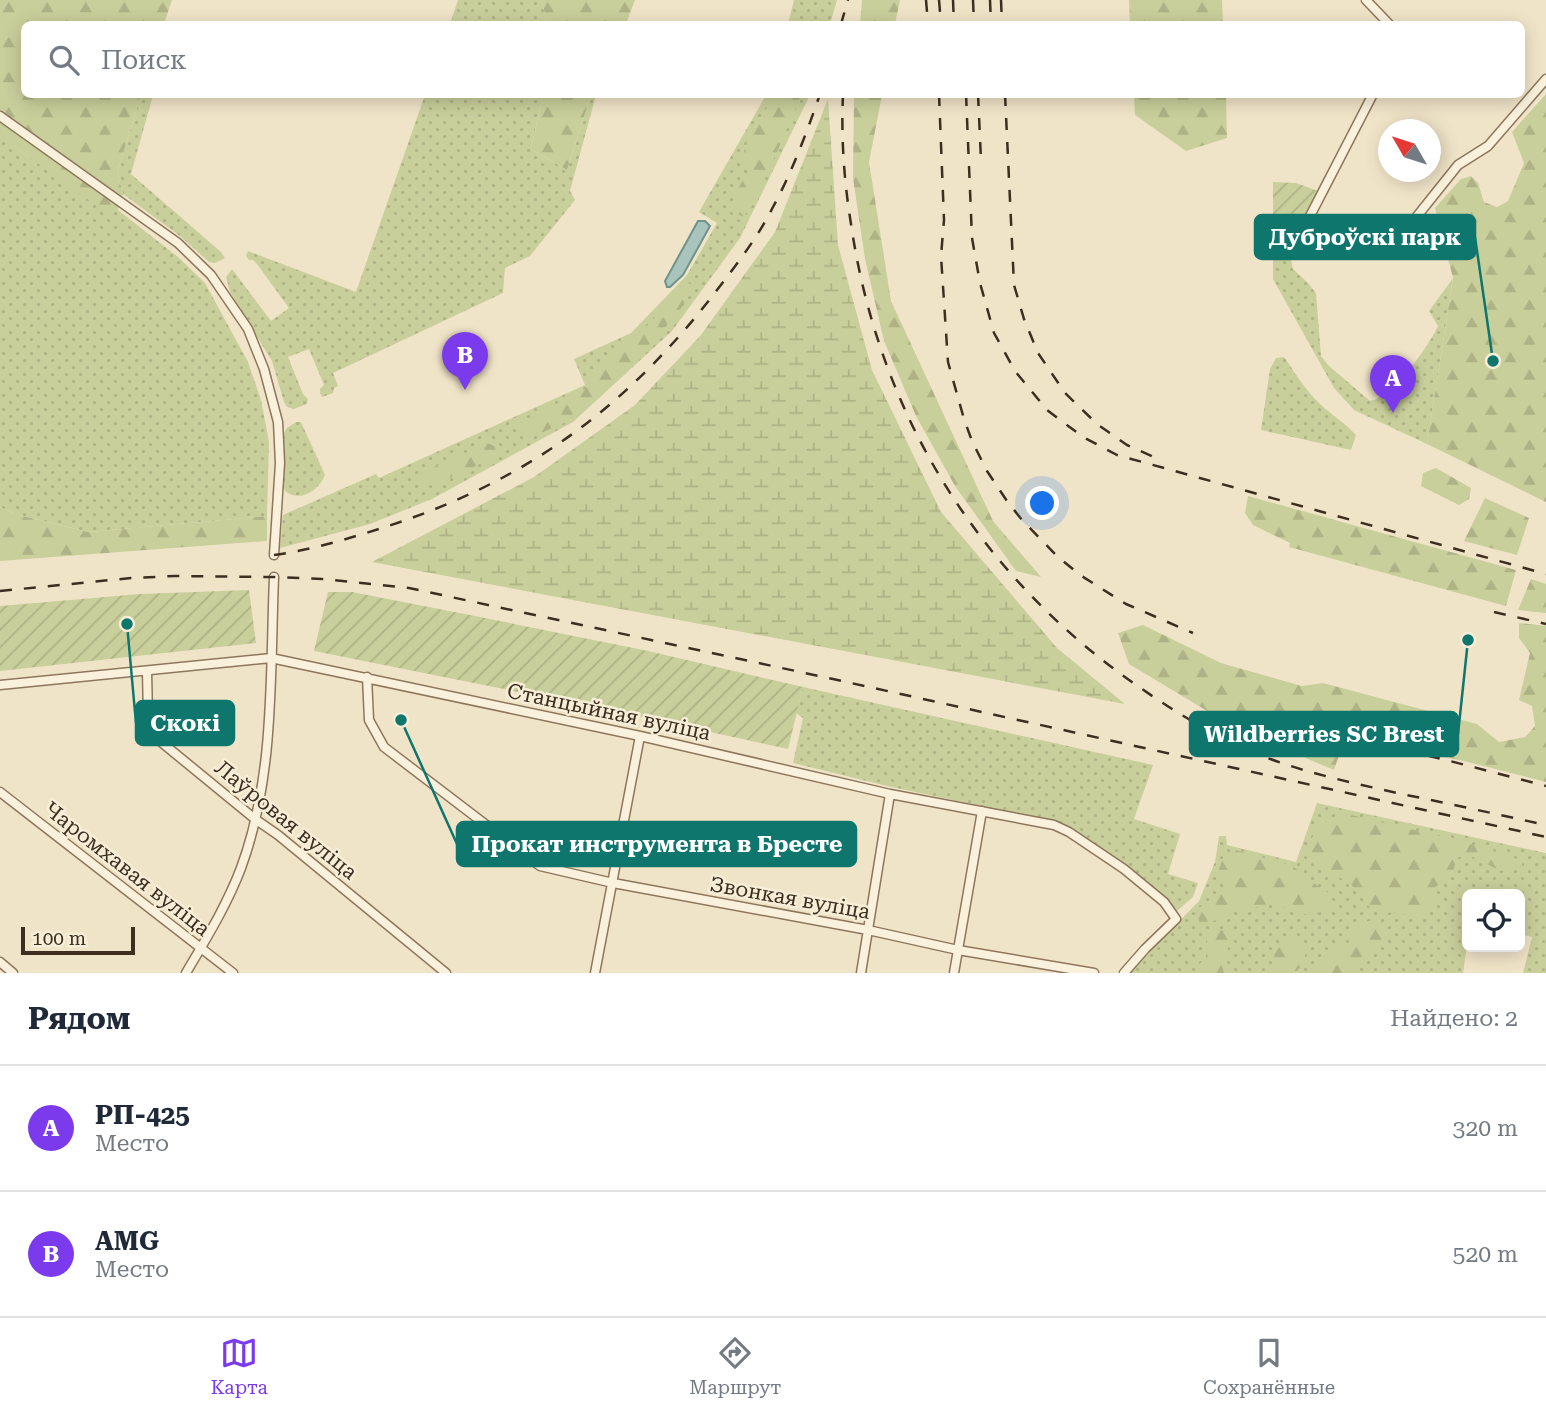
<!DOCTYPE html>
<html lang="ru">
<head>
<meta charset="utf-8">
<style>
  body { margin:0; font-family:"Roboto Serif",serif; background:#f6f6f7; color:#1f2937 }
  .controls { position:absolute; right:21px; bottom:21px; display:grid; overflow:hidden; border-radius:10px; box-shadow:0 4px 18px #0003 }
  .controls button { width:63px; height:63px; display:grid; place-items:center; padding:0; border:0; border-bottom:2px solid #e0e1e3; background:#fff; color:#1f2937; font:35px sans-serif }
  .compass { position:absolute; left:1378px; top:119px; width:63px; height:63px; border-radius:50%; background:#fff; box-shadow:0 4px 18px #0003; rotate:309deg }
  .scale { position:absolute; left:21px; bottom:18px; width:114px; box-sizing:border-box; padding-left:7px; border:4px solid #3d2e20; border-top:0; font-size:19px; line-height:24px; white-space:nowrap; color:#3d2e20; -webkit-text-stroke:5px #f7eed8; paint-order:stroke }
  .you { position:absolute; left:1043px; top:504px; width:24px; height:24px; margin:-18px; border:5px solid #fff; border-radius:50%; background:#1a73e8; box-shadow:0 0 0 10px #1a73e833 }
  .badge { display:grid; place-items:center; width:46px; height:46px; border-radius:50%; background:#7c3aed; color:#fff; font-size:23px; font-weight:700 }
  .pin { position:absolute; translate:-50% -58px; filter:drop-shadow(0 2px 4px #0008) }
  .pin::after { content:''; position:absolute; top:37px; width:24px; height:21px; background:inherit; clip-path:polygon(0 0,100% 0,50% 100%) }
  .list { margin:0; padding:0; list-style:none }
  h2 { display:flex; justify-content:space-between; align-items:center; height:91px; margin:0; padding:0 28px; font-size:30px }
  h2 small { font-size:23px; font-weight:400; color:#747a83 }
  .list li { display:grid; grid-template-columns:46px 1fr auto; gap:21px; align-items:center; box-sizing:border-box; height:126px; padding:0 28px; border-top:2px solid #e0e1e3 }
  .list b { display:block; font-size:26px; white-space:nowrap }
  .list p { margin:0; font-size:23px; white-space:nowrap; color:#747a83 }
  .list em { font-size:23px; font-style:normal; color:#747a83 }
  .icon { flex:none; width:38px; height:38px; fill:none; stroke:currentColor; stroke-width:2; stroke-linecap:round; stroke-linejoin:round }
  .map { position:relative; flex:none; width:1546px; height:973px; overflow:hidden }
  .search { position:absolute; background:#fff; box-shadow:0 4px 18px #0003; left:21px; right:21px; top:21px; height:77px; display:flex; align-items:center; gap:18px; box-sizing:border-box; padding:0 24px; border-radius:10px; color:#747a83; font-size:26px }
  .sheet { height:343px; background:#fff }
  nav { display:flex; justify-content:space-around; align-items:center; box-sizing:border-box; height:98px; border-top:2px solid #e0e1e3; background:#fff; font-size:19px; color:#747a83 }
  nav a { display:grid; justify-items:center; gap:4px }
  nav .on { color:#7c3aed }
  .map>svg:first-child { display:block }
  .grass { fill:url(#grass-dots) }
  .forest { fill:url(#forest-firs) }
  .wetland { fill:url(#wetland-marsh) }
  .garden { fill:url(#garden-furrows) }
  .water { fill:#a9c4bc; stroke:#6f938a; stroke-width:2 }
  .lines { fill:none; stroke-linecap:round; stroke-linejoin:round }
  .minor-casing { stroke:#8d765c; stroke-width:11 }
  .minor { stroke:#faf1dc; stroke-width:8 }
  .rail { stroke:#3d2e20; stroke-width:2.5; stroke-dasharray:12 12; stroke-linecap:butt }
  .labels { text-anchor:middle; stroke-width:5; stroke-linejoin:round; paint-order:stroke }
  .street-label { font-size:21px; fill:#3d2e20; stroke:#f7eed8 }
  .leader { fill:none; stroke:#0f766e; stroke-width:2.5 }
  .callout-dot { fill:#0f766e; stroke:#f7eed8; stroke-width:2.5 }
  .callout { fill:#0f766e; stroke:#0f766e; stroke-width:2.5 }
  .callout-label { font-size:23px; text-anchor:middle; font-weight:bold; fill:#fff }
</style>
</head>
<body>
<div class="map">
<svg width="1546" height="973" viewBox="0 0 1546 973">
  <defs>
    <pattern id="grass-dots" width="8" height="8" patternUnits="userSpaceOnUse" patternTransform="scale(1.75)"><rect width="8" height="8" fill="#c9cf9b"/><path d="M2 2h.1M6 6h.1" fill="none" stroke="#aeb285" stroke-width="1.8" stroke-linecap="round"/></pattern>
    <pattern id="forest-firs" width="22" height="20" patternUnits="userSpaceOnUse" patternTransform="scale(1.75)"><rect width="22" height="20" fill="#c9cf9b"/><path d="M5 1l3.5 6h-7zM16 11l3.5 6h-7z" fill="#aeb285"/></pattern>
    <pattern id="wetland-marsh" width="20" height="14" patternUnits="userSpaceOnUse" patternTransform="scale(1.75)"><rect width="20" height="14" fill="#c9cf9b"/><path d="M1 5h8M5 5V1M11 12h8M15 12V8" fill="none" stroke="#aeb285"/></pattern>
    <pattern id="garden-furrows" width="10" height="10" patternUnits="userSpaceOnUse" patternTransform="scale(1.75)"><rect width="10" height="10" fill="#c9cf9b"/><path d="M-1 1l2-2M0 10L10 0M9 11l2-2" fill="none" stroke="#aeb285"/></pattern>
  </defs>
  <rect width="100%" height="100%" fill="#f0e4c8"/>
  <!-- grass -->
  <path class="grass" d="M 458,0 L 541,0 L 548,24 L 450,24 Z
    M 794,0 L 837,0 L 830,24 L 788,24 Z
    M 141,95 L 153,95 L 131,174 L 221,252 L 225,258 L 215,263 L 209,262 L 180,236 L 123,194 L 117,172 Z
    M 425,95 L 543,95 L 531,149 L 567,170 L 591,95 L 596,95 L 570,191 L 575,200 L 530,256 L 505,268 L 503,293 L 333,373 L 338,386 L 334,388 L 333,393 L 322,397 L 320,393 L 320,389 L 324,385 L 309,349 L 288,357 L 303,394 L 308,399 L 307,404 L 294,409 L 287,407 L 284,402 L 272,361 L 230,292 L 226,277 L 232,269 L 271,321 L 289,308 L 257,264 L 253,260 L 249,260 L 246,256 L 248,251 L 356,292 Z
    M 766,95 L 810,95 L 740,238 L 672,331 L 573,422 L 432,499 L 370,524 L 280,548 L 283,515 L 376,474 L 379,478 L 585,385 L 574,359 L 631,333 L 687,275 L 717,223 L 699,212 Z
    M 0,136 L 108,213 L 118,210 L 178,257 L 205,283 L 248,362 L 261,400 L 269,442 L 267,516 L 88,532 L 15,514 L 0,507 Z
    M 1273,230 L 1297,233 L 1290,254 L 1293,269 L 1307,282 L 1316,293 L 1321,356 L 1329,366 L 1370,401 C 1392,398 1429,346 1438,326 L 1429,311 L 1453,278 L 1427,444 L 1354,410 L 1334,388 L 1273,279 Z
    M 1284,357 C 1294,371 1303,386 1314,398 C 1327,412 1343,421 1356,435 L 1351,450 L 1261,430 L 1270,369 L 1276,358 Z
    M 296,422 L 301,422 L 325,475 C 319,491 299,503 285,491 L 283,485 L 282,436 L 287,428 Z
    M 803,687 L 1153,765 L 1134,819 L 1180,834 L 1168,874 L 1198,883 L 1193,897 L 1176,912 L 1164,896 L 1062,823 L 887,786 L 793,763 L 803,718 L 796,713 Z
    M 1317,803 L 1546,853 L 1546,973 L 1523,973 L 1532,937 L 1520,934 L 1520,894 L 1467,894 L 1467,945 L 1463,973 L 1131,973 L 1149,952 L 1199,901 L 1215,862 L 1219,836 L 1226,836 L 1227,845 L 1296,862 Z"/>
  <!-- forest -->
  <path class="forest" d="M 0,0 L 172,0 L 164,24 L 24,24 L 24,94 L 141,95 L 117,172 L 123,194 L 118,210 L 108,214 L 0,136 Z
    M 541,0 L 635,0 L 626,24 L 548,24 Z
    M 862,0 L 900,0 L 895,24 L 860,24 Z
    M 1129,0 L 1222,0 L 1223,24 L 1130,24 Z
    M 1546,94 L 1546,502 L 1427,444 L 1453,278 L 1435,208 L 1461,179 L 1471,176 L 1478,183 L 1484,202 L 1497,207 L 1508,201 L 1524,163 L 1512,132 Z
    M 543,95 L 591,95 L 567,170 L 531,149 Z
    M 775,95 L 801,95 L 776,154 L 751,208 L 743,217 L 733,211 L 734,196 L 748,171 L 742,158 L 750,134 Z
    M 854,95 L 882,95 L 869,162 L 891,301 L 993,521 L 1041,577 L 1016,571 L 955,486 L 916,416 L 884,341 L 865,259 L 853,178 Z
    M 1134,95 L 1226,95 L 1227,138 L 1186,151 L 1135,115 Z
    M 689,283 L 695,286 L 680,310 L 656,338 L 584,408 L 564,423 L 529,438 L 517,435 L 515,426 L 586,388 L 589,382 L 590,371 L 647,326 L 674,296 Z
    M 487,443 L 497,447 L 497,455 L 466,471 L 429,486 L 420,481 L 421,473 Z
    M 1436,468 L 1471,488 L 1469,499 L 1459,505 L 1421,486 L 1423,473 Z
    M 1248,496 L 1516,570 L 1506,606 L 1289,547 L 1290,543 L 1253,525 L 1245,513 Z
    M 1485,498 L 1529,518 L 1517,555 L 1464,541 Z
    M 0,507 L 15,514 L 88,532 L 267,516 L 267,541 L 0,561 Z
    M 1531,579 L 1546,584 L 1546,613 L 1518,610 Z
    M 1519,623 L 1546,626 L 1546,782 L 1468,762 L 1346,735 L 1334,770 L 1237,729 L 1129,664 L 1118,633 L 1143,625 L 1221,663 L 1302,686 L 1323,683 L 1477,724 L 1499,742 L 1525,737 L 1535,726 L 1532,706 L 1519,700 L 1530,653 L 1519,638 Z
    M 1347,814 L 1460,841 L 1513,857 L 1523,862 L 1521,869 C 1516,870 1508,872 1503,871 C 1485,867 1474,849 1455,859 C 1456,873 1446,880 1435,887 L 1436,906 L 1420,917 L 1372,910 L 1349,882 L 1315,866 L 1304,854 C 1314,833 1321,817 1347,814 Z
    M 1235,850 L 1290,865 L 1303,873 L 1312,882 L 1330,894 L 1331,907 L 1312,916 L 1290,910 L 1276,904 L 1235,911 L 1218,920 L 1204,922 L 1195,917 L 1198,908 C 1209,903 1221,898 1225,886 L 1218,878 L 1219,869 L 1225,854 Z
    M 1368,921 L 1380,922 L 1386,933 L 1368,959 L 1355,973 L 1313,973 L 1325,955 L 1349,942 L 1356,926 Z
    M 1224,929 L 1228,929 L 1233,938 L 1221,963 L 1224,973 L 1194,973 C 1202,956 1212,961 1206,937 L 1211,933 Z
    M 1290,939 L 1300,943 L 1306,950 L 1304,962 L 1297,971 C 1286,971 1277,973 1266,973 L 1274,961 L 1274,952 L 1280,944 Z"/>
  <!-- wetland -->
  <path class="wetland" d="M 828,99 L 838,245 L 872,370 L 941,512 L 1057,648 L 1125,704 L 372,562 L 534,477 L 635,405 L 701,335 L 775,232 Z"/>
  <!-- garden -->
  <path class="garden" d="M 1273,182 L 1296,183 L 1318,191 L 1297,233 L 1273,230 Z
    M 249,590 L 256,643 L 0,671 L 0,606 L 140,594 Z
    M 328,592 L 352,592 L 480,617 L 648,651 L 803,687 L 788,749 L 623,713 L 314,651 Z"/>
  <!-- water -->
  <path class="water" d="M 698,221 L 705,221 L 710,226 L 683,275 L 670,287 L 667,287 L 665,281 Z"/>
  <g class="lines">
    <defs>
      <path id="minor" d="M 1366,0 L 1389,24
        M 0,116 L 178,243 L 211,275 L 248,329 L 264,369 L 278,422 L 280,463 L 274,555
        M 1393,240 L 1402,235 L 1458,165 L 1488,146 L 1546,79
        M 1293,249 L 1373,94
        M 147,671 L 148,717 L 155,737 L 255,819 L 278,835 L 446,973
        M 367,677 L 369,720 L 384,747 L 540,866 L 613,883 L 868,930 L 958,950 L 1094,973
        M 0,685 L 271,658 L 640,736 L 890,794 L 1054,825 L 1069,832 L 1124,869 L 1164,902 L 1176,919 L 1145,949 L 1124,973
        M 0,792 L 233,973
        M 0,962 L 13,973
        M 186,973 C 206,939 227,905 241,868 C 275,776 270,674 274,577
        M 595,973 L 640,736
        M 861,973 L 890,794
        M 954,973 L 982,811"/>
    </defs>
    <!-- minor casing -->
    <use href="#minor" class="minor-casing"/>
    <!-- minor -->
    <use href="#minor" class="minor"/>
    <!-- rail -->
    <path class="rail" d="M 926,0 L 928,24
      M 939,0 L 941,24
      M 953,0 L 954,24
      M 973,0 L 974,24
      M 990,0 L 991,24
      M 1001,0 L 1002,24
      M 841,24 L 848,0
      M 843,94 C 841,138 844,181 851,224 C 879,417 982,580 1142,689 C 1178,714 1215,736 1255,753 C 1301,772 1349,782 1397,793 C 1446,803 1496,814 1546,825
      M 939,94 L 944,220 L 941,256 L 948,362 L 964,419 L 972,441 L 987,471 L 1007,501 L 1022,520 L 1057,556 L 1080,575 L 1126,604 L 1193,633
      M 966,94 L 972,238 L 980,283 L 994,333 L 1015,371 L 1047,410 L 1083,437 L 1117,455 L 1546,574
      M 978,94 L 981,160
      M 1005,94 L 1014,285 L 1024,319 L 1038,353 L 1065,393 L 1097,424 L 1127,445 L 1156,458
      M 274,555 C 311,550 347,539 382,528 C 524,483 627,408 717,290 C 737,264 758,237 773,207 C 792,172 807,132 820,94
      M 0,591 L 131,578 L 175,576 L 274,577 L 322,579 L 409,588 L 833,679 L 1546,837
      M 1494,612 L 1546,624
      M 1358,739 L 1450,761 L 1546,786"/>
  </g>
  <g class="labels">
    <!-- street labels -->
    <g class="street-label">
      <text transform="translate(609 712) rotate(12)" y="7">Станцыйная вуліца</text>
      <text transform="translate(286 820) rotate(39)" y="7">Лаўровая вуліца</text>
      <text transform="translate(127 869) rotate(38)" y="7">Чаромхавая вуліца</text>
      <text transform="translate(790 898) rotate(10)" y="7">Звонкая вуліца</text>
    </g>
  </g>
  <!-- callouts -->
  <path class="leader" d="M1493 361L1475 237M127 624L136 723M1468 640L1458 734M401 720L457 844"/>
  <g class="callout-dot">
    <circle cx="1493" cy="361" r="7"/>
    <circle cx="127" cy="624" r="7"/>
    <circle cx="1468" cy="640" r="7"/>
    <circle cx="401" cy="720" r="7"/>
  </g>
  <g class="callout">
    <rect x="1255" y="215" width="220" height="44" rx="7"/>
    <rect x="136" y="701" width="98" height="44" rx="7"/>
    <rect x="1190" y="712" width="268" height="44" rx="7"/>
    <rect x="457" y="822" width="399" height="44" rx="7"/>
  </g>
  <g class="callout-label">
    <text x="1365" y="245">Дуброўскі парк</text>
    <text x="185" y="731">Скокі</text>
    <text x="1324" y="742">Wildberries SC Brest</text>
    <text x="657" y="852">Прокат инструмента в Бресте</text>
  </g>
</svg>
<div class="controls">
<button><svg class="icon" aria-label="locate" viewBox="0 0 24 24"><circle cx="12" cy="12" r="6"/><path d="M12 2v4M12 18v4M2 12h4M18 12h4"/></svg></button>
</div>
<svg class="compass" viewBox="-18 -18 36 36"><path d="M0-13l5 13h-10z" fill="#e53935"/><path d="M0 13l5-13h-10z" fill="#747a83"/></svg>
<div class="scale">100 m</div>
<div class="you"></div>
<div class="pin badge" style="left:1393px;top:413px">A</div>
<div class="pin badge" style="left:465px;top:390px">B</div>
<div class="search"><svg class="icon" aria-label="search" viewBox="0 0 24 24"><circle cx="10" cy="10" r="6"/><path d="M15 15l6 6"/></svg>Поиск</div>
</div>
<section class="sheet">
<h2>Рядом<small>Найдено: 2</small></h2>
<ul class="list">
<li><span class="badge">A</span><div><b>РП-425</b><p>Место</p></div><em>320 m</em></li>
<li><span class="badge">B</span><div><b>AMG</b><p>Место</p></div><em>520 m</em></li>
</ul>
</section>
<nav>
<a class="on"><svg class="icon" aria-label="map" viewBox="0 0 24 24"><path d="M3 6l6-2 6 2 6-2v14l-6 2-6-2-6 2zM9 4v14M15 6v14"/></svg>Карта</a>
<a><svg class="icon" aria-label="directions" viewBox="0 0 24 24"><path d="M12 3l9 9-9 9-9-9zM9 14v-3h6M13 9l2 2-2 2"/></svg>Маршрут</a>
<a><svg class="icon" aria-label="saved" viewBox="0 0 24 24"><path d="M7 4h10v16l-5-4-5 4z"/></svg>Сохранённые</a>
</nav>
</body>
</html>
